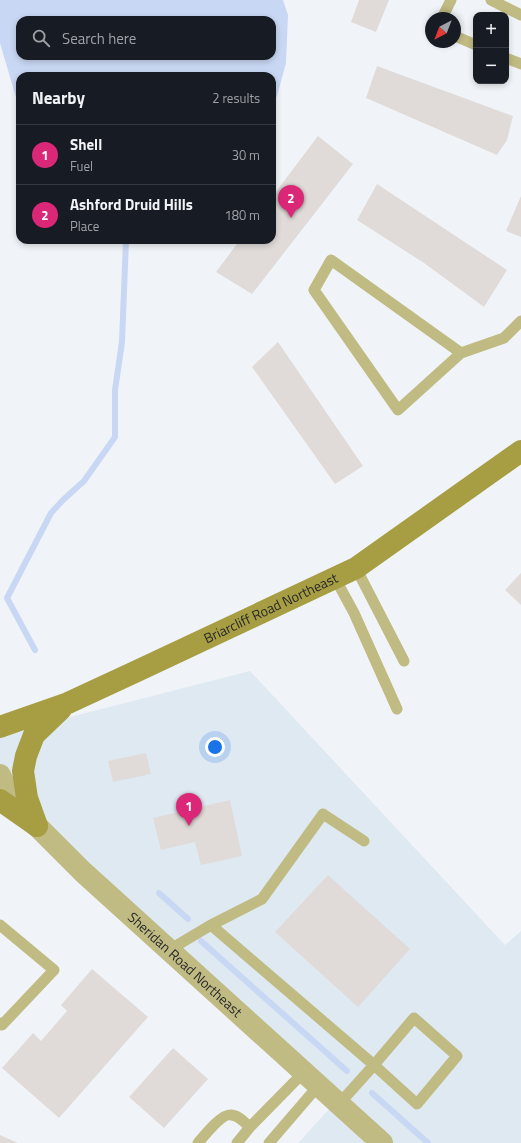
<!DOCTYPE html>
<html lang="en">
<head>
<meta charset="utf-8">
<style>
  body { margin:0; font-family:"Titillium Web",sans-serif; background:#20242c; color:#f1f3f6 }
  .controls { position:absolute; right:12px; top:12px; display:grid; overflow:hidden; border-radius:8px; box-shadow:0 2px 6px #0003 }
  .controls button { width:36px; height:36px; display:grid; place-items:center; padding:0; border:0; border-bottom:1px solid #363941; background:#171b24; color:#f1f3f6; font:20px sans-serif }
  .compass { position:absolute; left:425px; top:12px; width:36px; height:36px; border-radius:50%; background:#171b24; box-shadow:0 2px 6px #0003; rotate:222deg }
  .you { position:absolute; left:215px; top:747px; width:14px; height:14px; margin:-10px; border:3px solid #fff; border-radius:50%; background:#1a73e8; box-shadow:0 0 0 6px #1a73e833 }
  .badge { display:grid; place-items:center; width:26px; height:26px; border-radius:50%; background:#db2777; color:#fff; font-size:13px; font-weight:700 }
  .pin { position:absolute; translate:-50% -33px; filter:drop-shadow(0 1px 2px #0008) }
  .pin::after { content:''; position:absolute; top:21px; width:14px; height:12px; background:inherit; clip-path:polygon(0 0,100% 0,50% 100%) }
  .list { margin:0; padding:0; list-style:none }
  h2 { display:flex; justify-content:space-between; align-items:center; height:52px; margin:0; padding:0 16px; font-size:17px }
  h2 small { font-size:13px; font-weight:400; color:#9ea1a6 }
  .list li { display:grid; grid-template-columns:26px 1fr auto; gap:12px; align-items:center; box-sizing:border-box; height:60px; padding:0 16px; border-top:1px solid #363941 }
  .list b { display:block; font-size:15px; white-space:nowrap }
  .list p { margin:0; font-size:13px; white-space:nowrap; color:#9ea1a6 }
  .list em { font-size:13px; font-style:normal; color:#9ea1a6 }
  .icon { flex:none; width:22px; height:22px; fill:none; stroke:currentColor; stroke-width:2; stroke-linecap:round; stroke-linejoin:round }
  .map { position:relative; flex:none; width:521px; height:1143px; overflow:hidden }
  .search { position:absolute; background:#171b24; box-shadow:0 2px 6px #0003; left:16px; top:16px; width:260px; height:44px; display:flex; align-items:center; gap:10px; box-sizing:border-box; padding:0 14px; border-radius:12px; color:#9ea1a6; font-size:15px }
  .panel { position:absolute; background:#171b24; box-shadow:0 2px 6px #0003; left:16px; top:72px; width:260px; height:172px; border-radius:12px }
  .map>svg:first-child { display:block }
  .built { fill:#dfe9f2 }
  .water { fill:#c8d7f3; fill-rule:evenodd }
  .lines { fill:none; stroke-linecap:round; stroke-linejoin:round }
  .stream { stroke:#c8d7f3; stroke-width:6 }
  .building { fill:#e0dbd8 }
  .service { stroke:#c0ba83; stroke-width:11 }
  .minor { stroke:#c0ba83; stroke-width:22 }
  .secondary { stroke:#a79e44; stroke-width:22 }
  .labels { text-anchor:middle; stroke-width:3.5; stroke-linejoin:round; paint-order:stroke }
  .street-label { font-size:14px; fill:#27282a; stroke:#fff }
</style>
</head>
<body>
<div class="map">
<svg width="521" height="1143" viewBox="0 0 521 1143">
  <rect width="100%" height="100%" fill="#f0f4f8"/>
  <!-- built -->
  <path class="built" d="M 250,671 L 505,945 L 521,931 L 521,1143 L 298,1143 L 335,1103 L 0,803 L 0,735 Z"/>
  <!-- water -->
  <path class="water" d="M 0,0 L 283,0 L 288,15 L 286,63 L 277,96 L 272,103 L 272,76 L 20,76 L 20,111 L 0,43 ZM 20,20 L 272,20 L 272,56 L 20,56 Z"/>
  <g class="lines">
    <!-- stream -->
    <path class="stream" d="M 35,650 L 7,598 L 51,513 L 63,500 L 84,481 L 115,437 L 115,390 L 122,342 L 126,240
      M 159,893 L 188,919
      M 201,941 L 347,1071
      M 372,1093 L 428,1143"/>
  </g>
  <!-- building -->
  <path class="building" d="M 359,0 L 389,0 L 376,32 L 351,22 Z
    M 377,66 L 513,116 L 507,140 L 497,155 L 366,98 Z
    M 318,136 L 353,164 L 252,294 L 216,272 L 240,240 L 272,240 L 272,197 Z
    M 377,184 L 507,270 L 484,307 L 424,263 L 357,220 Z
    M 521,196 L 521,237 L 506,231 Z
    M 278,342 L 363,466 L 335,484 L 252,367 Z
    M 521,573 L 521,605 L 505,590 Z
    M 146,753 L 151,774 L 113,782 L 108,761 Z
    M 230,800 L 242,856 L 201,865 L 195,842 L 161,850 L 153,818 Z
    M 328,875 L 410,949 L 358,1007 L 275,932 Z
    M 92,969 L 148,1017 L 59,1118 L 2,1068 L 33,1033 L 41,1041 L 67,1011 L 61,1005 Z
    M 173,1048 L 208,1079 L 164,1128 L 129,1097 Z
    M 0,1135 L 18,1143 L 0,1143 Z"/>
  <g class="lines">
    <!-- service -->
    <path class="service" d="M 491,0 L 521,15
      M 442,18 L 451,0
      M 455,36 L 476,45
      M 506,58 L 521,64
      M 461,353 L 398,410 L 314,290 L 331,260 L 461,353 L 504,338 L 521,321
      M 356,568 L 404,661
      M 335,578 L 354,613 L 397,709
      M 0,925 L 54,970 L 2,1025 L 0,1023
      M 211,925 L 262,899 L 323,814 L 364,841
      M 169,950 L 211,925 L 374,1065 L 339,1104
      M 414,1018 L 457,1056 L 417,1104 L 374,1065 Z
      M 198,1143 C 204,1136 222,1113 231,1115 C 238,1115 244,1122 250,1127
      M 237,1143 L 250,1127 L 304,1072
      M 269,1143 L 318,1086"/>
    <!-- minor -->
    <path class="minor" id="s1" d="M 0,775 L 3,782 L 37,826 L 83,872 L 382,1143"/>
    <!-- secondary -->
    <g class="secondary">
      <path id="s2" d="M 0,727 L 68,703 L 137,671 L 356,568 L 521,451"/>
      <path d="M 0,800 L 37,826"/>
      <path d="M 37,826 L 27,798 L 23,771 L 26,756 L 34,735 L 61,709"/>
    </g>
  </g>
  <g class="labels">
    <!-- street labels -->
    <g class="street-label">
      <text dy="5" stroke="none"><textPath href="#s2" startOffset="296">Briarcliff Road Northeast</textPath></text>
      <text dy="5" stroke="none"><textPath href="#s1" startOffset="266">Sheridan Road Northeast</textPath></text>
    </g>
  </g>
</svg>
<div class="controls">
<button>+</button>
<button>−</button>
</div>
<svg class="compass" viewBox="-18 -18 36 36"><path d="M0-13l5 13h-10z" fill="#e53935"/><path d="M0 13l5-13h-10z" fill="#9ea1a6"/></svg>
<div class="you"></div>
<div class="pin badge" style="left:189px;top:826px">1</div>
<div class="pin badge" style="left:291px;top:218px">2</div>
<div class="search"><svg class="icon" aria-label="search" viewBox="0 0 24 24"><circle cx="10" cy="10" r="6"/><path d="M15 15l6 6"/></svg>Search here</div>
<section class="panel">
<h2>Nearby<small>2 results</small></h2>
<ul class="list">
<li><span class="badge">1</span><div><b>Shell</b><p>Fuel</p></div><em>30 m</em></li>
<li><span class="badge">2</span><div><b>Ashford Druid Hills</b><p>Place</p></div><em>180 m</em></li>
</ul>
</section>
</div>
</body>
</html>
